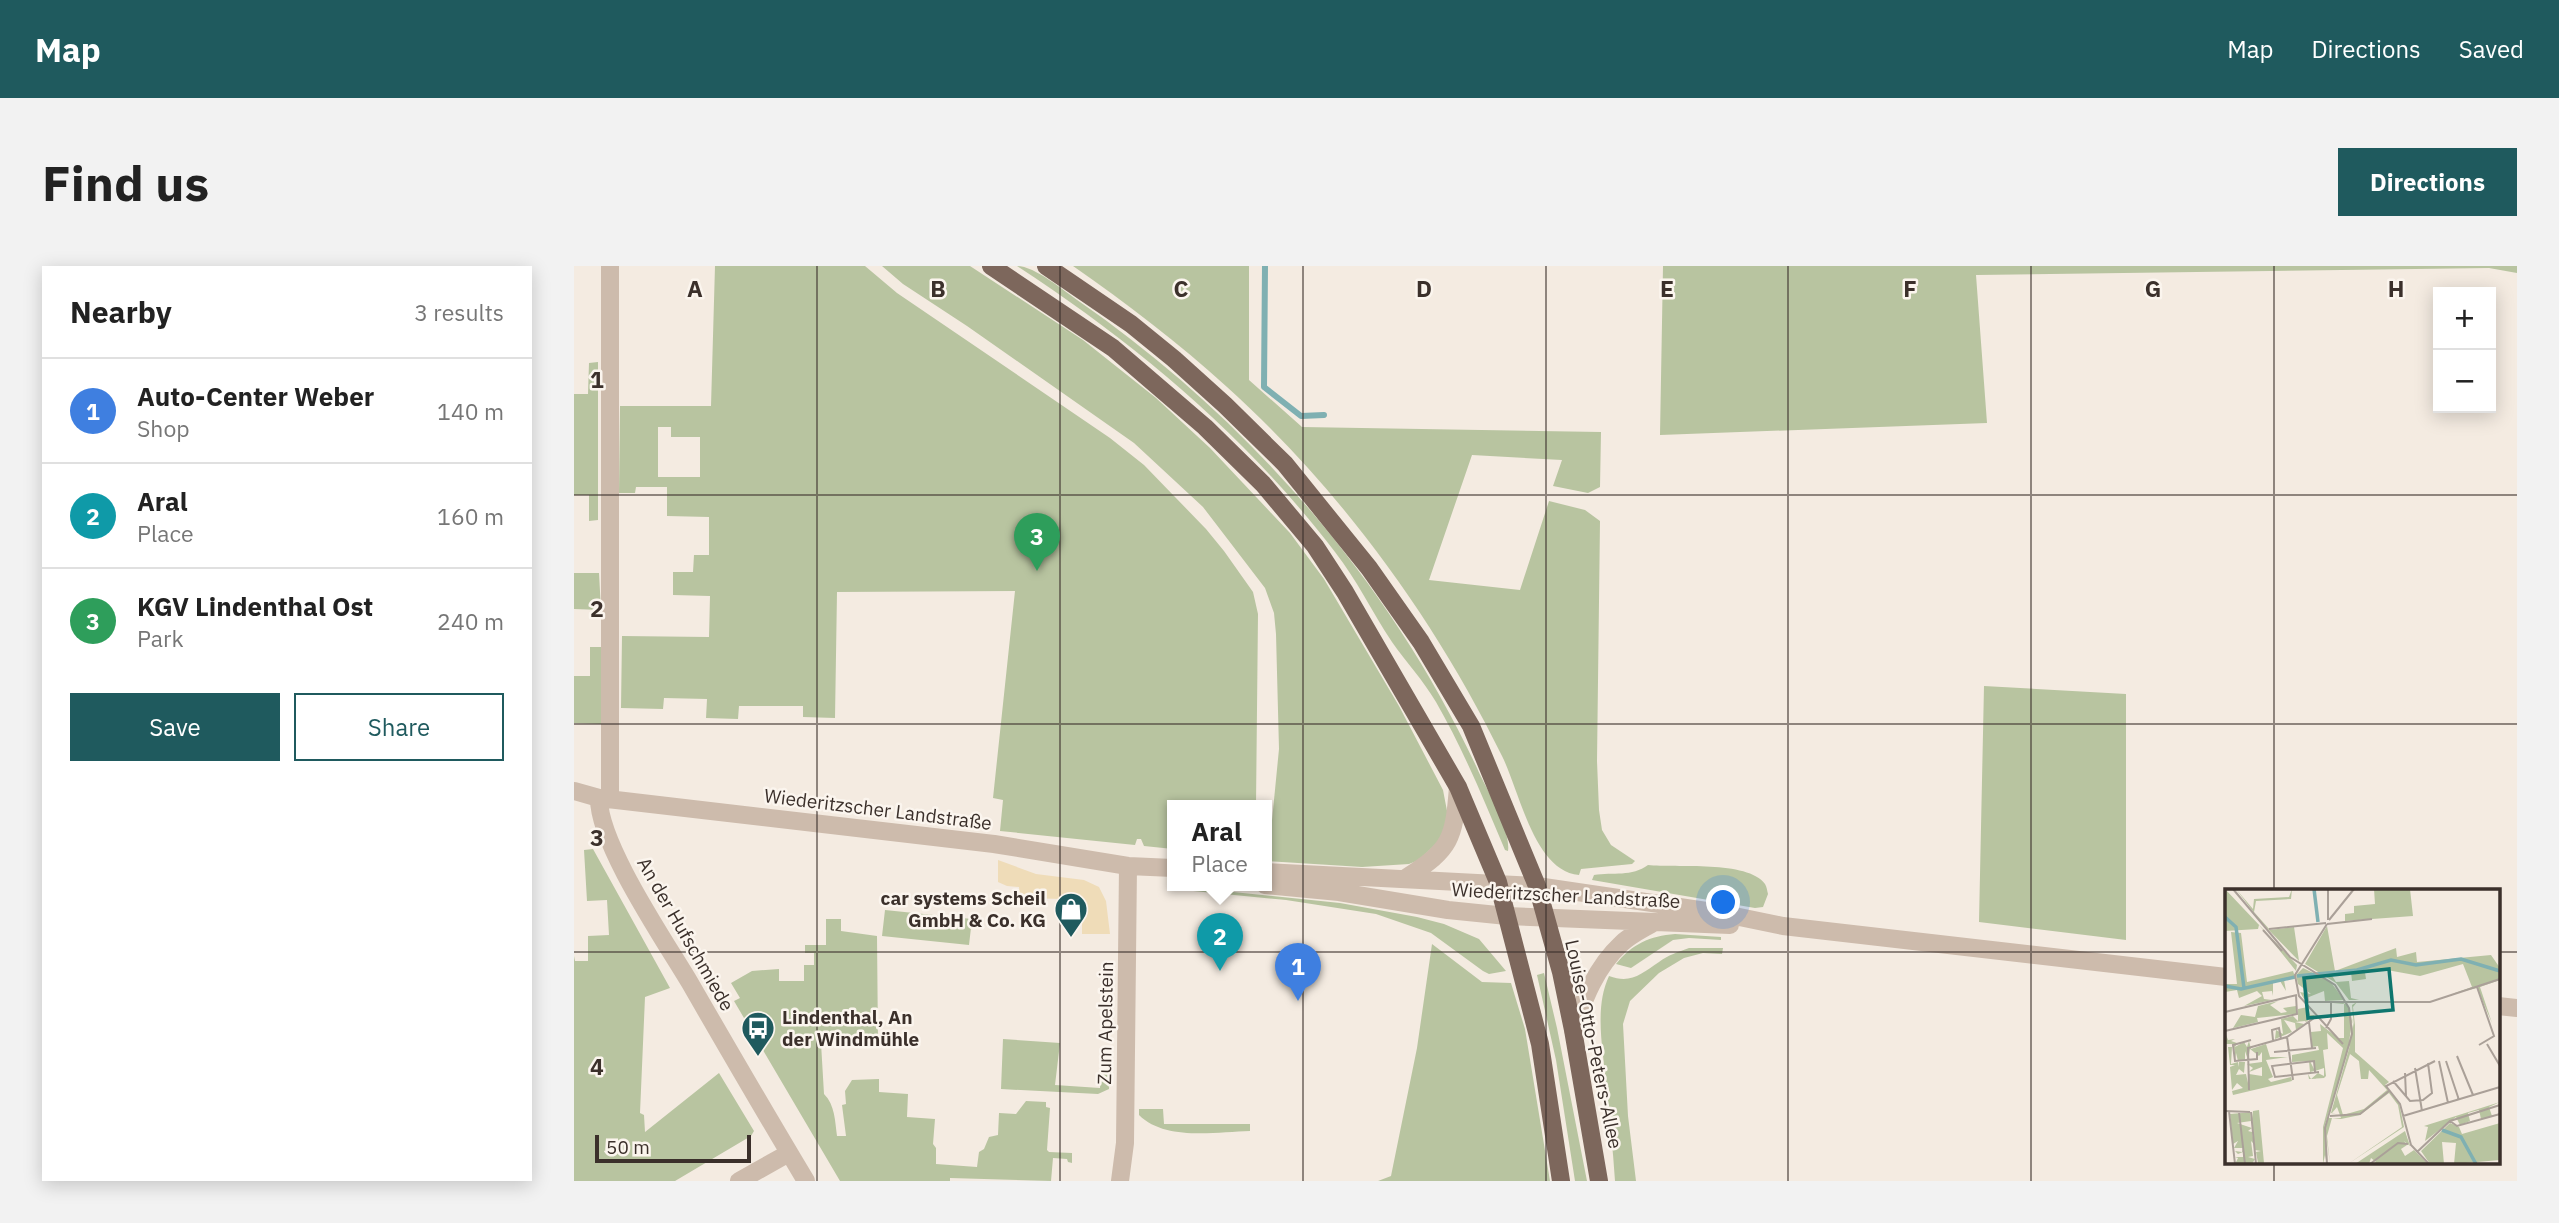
<!DOCTYPE html>
<html lang="en">
<head>
<meta charset="utf-8">
<style>
  body { margin:0; font-family:"IBM Plex Sans",sans-serif; background:#f2f2f2; color:#222 }
  .controls { position:absolute; right:21px; top:21px; display:grid; overflow:hidden; border-radius:0px; box-shadow:0 4px 18px #0003 }
  .controls button { width:63px; height:63px; display:grid; place-items:center; padding:0; border:0; border-bottom:2px solid #e0e0e0; background:#fff; color:#222; font:35px sans-serif }
  .scale { position:absolute; left:21px; bottom:18px; width:156px; box-sizing:border-box; padding-left:7px; border:4px solid #3b302b; border-top:0; font-size:19px; line-height:24px; white-space:nowrap; color:#3b302b; -webkit-text-stroke:5px #fbf5ee; paint-order:stroke }
  .you { position:absolute; left:1150px; top:637px; width:24px; height:24px; margin:-18px; border:5px solid #fff; border-radius:50%; background:#1a73e8; box-shadow:0 0 0 10px #1a73e833 }
  .badge { display:grid; place-items:center; width:46px; height:46px; border-radius:50%; background:#1f5a5e; color:#fff; font-size:23px; font-weight:700 }
  .pin { position:absolute; translate:-50% -58px; filter:drop-shadow(0 2px 4px #0008) }
  .pin::after { content:''; position:absolute; top:37px; width:24px; height:21px; background:inherit; clip-path:polygon(0 0,100% 0,50% 100%) }
  .popup { position:absolute; left:593px; top:534px; width:105px; height:91px; box-sizing:border-box; display:grid; place-content:center; border-radius:0px; background:#fff; filter:drop-shadow(0 2px 5px #0005); font-size:23px; white-space:nowrap; color:#767676 }
  .popup b { font-size:26px; color:#222 }
  .popup::after { content:''; position:absolute; left:50%; top:100%; margin-left:-14px; border:14px solid transparent; border-top-color:#fff }
  .list { margin:0; padding:0; list-style:none }
  h2 { display:flex; justify-content:space-between; align-items:center; height:91px; margin:0; padding:0 28px; font-size:30px }
  h2 small { font-size:23px; font-weight:400; color:#767676 }
  .list li { display:grid; grid-template-columns:46px 1fr auto; gap:21px; align-items:center; box-sizing:border-box; height:105px; padding:0 28px; border-top:2px solid #e0e0e0 }
  .list b { display:block; font-size:26px; white-space:nowrap }
  .list p { margin:0; font-size:23px; white-space:nowrap; color:#767676 }
  .list em { font-size:23px; font-style:normal; color:#767676 }
  .actions { display:flex; gap:14px; padding:21px 28px }
  .actions a { flex:1; padding:16px 0; border:2px solid #1f5a5e; border-radius:0px; text-align:center; font-size:24px; color:#1f5a5e }
  .actions .main { background:#1f5a5e; color:#fff }
  .map { position:relative; flex:none; width:1943px; height:915px; overflow:hidden; border-radius:0px }
  header { display:flex; align-items:center; gap:42px; box-sizing:border-box; height:98px; padding:0 35px; background:#1f5a5e; color:#fff }
  header strong { font-size:33px }
  nav { display:flex; gap:38px; margin-inline-start:auto; font-size:24px }
  .intro { display:flex; align-items:center; justify-content:space-between; box-sizing:border-box; height:168px; padding:0 42px }
  h1 { margin:0; font-size:49px }
  .button { padding:18px 32px; border-radius:0px; background:#1f5a5e; color:#fff; font-size:24px; font-weight:700 }
  main { display:flex; gap:42px; padding:0 42px }
  aside { flex:1; background:#fff; border-radius:0px; box-shadow:0 4px 18px #0003 }
  .map>svg:first-child { display:block }
  .green { fill:#b8c4a0; fill-rule:evenodd }
  .sand { fill:#efdcb8 }
  .lines { fill:none; stroke-linecap:round; stroke-linejoin:round }
  .stream { stroke:#7fb0b2; stroke-width:6 }
  .minor { stroke:#cdbbac; stroke-width:18 }
  .major { stroke:#7d675c; stroke-width:18 }
  .grid { fill:none; stroke:#3b302b; stroke-width:2; stroke-opacity:0.55 }
  .labels { text-anchor:middle; stroke-width:5; stroke-linejoin:round; paint-order:stroke }
  .street-label { font-size:19px; fill:#3b302b; stroke:#fbf5ee }
  .poi-label { font-size:19px; font-weight:bold; fill:#3b302b; stroke:#fbf5ee; text-anchor:end }
  .inset-river { fill:none; stroke:#7fb0b2; stroke-width:3.5 }
  .inset-road { fill:none; stroke:#aaa098; stroke-width:2 }
  .view { fill:#0f766e; fill-opacity:0.15; stroke:#0f766e; stroke-width:3.5 }
  .inset-edge { fill:none; stroke:#3b302b; stroke-width:3.5 }
  .grid-label { font-size:23px; text-anchor:middle; font-weight:bold; fill:#3b302b; stroke:#fbf5ee; stroke-width:5; stroke-linejoin:round; paint-order:stroke }
</style>
</head>
<body>
<header>
<strong>Map</strong>
<nav><a>Map</a><a>Directions</a><a>Saved</a></nav>
</header>
<div class="intro"><h1>Find us</h1><a class="button">Directions</a></div>
<main>
<aside>
<h2>Nearby<small>3 results</small></h2>
<ul class="list">
<li><span class="badge" style="background:#3f7fe0">1</span><div><b>Auto-Center Weber</b><p>Shop</p></div><em>140 m</em></li>
<li><span class="badge" style="background:#0f9aa8">2</span><div><b>Aral</b><p>Place</p></div><em>160 m</em></li>
<li><span class="badge" style="background:#2e9e5b">3</span><div><b>KGV Lindenthal Ost</b><p>Park</p></div><em>240 m</em></li>
</ul>
<div class="actions"><a class="main">Save</a><a>Share</a></div>
</aside>
<div class="map">
<svg width="1943" height="915" viewBox="0 0 1943 915">
  <rect width="100%" height="100%" fill="#f4ebe1"/>
  <!-- green -->
  <path class="green" d="M 141,0 L 291,0 L 323,27 L 536,172 L 570,199 L 632,263 L 650,285 L 679,326 L 684,348 L 682,539 L 599,539 L 599,583 L 570,580 L 567,573 L 563,573 L 561,579 L 426,565 L 429,534 L 419,532 L 441,325 L 263,326 L 261,452 L 229,451 L 229,440 L 165,440 L 164,453 L 132,452 L 133,433 L 90,432 L 89,443 L 47,442 L 48,370 L 135,371 L 136,330 L 99,329 L 99,306 L 119,306 L 120,289 L 135,289 L 135,251 L 93,250 L 93,221 L 62,221 L 61,227 L 45,227 L 46,140 L 137,140 ZM 84,161 L 97,161 L 97,171 L 126,171 L 126,211 L 84,211 Z
    M 308,0 L 396,0 L 509,74 L 582,132 L 636,182 L 716,267 L 750,313 L 825,440 L 869,524 L 874,550 L 867,573 L 845,594 L 835,598 L 788,601 L 694,595 L 705,483 L 702,368 L 700,347 L 691,322 L 629,241 L 560,177 L 393,60 L 329,18 Z
    M 443,0 C 461,0 490,25 506,36 C 675,153 816,316 903,502 C 912,523 937,563 934,585 L 931,584 C 910,534 889,483 862,436 C 849,414 832,396 818,376 C 798,346 783,314 761,286 C 673,171 564,79 443,0 Z
    M 499,0 L 675,0 L 675,114 L 728,161 L 1027,166 L 1026,221 L 1014,227 L 979,220 L 988,194 L 898,189 L 855,314 L 946,324 L 975,235 L 1011,244 L 1026,255 L 1023,495 L 1025,544 L 1028,564 L 1037,579 L 1061,595 L 1058,598 L 1007,603 L 1005,609 C 960,605 946,526 928,490 C 861,353 767,224 653,121 C 605,77 552,37 499,0 Z
    M 1089,0 L 1943,0 L 1943,7 L 1915,2 L 1402,9 L 1413,157 L 1086,169 Z
    M 24,96 L 24,254 L 15,255 L 15,229 L 0,229 L 0,128 L 14,128 L 15,97 Z
    M 0,307 L 25,307 L 27,344 L 0,343 Z
    M 16,381 L 27,381 L 27,458 L 0,457 L 0,410 L 16,410 Z
    M 1410,420 L 1552,428 L 1552,674 L 1405,656 Z
    M 19,583 L 96,722 L 71,731 L 66,847 L 70,849 L 71,866 L 145,807 L 180,865 L 177,870 L 101,915 L 0,915 L 0,690 L 1,695 L 14,695 L 14,670 L 35,669 L 33,634 L 13,635 L 10,584 Z
    M 1074,599 C 1101,602 1174,594 1191,618 C 1193,621 1193,625 1194,628 L 1189,641 L 1181,642 L 1018,614 L 1020,609 C 1039,606 1058,611 1074,599 Z
    M 610,621 L 766,637 L 843,651 L 870,658 L 905,673 L 932,705 L 915,708 L 909,705 L 857,667 L 802,648 L 712,634 L 599,623 Z
    M 311,644 L 398,653 L 395,679 L 308,670 Z
    M 252,653 L 267,653 L 267,665 L 303,670 L 304,777 L 247,777 L 250,828 C 261,839 261,855 263,870 L 272,870 L 268,839 L 272,838 L 271,825 L 278,814 L 305,813 L 305,826 L 334,828 L 333,851 L 361,853 L 359,878 L 362,882 L 362,898 L 403,901 L 405,886 L 410,883 L 415,871 L 424,869 L 425,847 L 442,848 L 452,835 L 472,836 L 472,841 L 476,842 L 473,884 L 475,886 L 498,887 L 498,897 L 494,896 L 493,893 L 479,892 L 477,915 L 376,912 L 376,915 L 266,915 L 160,735 L 166,732 L 157,717 L 178,705 L 205,703 L 205,715 L 230,715 L 230,699 L 240,699 L 240,687 L 231,687 L 231,679 L 252,679 Z
    M 1101,668 L 1147,671 L 1147,674 L 1115,672 L 1099,674 L 1057,702 L 1042,698 C 1058,678 1076,670 1101,668 Z
    M 858,678 L 908,716 L 937,717 L 951,763 L 976,915 L 804,915 L 817,910 L 843,782 Z
    M 1115,682 L 1149,682 L 1148,688 L 1129,687 L 1110,692 L 1085,707 L 1056,735 L 1049,758 L 1054,850 L 1062,915 L 1041,915 C 1039,882 1035,850 1032,817 C 1029,783 1020,742 1035,710 C 1057,718 1067,708 1085,696 C 1094,689 1104,686 1115,682 Z
    M 970,707 L 983,762 L 1013,915 L 1001,915 L 982,794 L 963,709 Z
    M 429,773 L 486,777 L 481,819 L 526,822 L 528,787 L 536,784 L 535,823 L 524,828 L 427,823 Z
    M 565,843 L 589,843 L 590,858 L 676,858 L 676,865 C 641,866 591,875 565,849 Z"/>
  <!-- sand -->
  <path class="sand" d="M 424,594 L 462,608 L 510,614 L 525,621 L 532,635 L 536,668 L 508,668 L 508,647 L 490,633 L 446,632 L 445,621 L 433,620 L 424,616 Z"/>
  <g class="lines">
    <!-- stream -->
    <path class="stream" d="M 691,0 L 690,121 L 727,150 L 750,149"/>
    <!-- minor -->
    <path class="minor" d="M 36,0 L 36,533
      M 0,525 L 25,532 L 420,578 L 554,600 L 599,602
      M 25,532 C 24,577 91,675 116,717 C 154,783 193,850 232,915
      M 693,606 L 963,620 L 1146,647 L 1209,660 L 1652,711
      M 833,611 C 877,583 880,573 884,521
      M 691,619 L 765,626 L 874,644 L 933,650 L 1156,659
      M 1924,740 L 1943,742
      M 999,764 C 1010,733 1022,701 1047,678 C 1056,669 1069,663 1079,657
      M 165,915 L 215,887
      M 546,915 L 551,877 L 554,600"/>
    <!-- major -->
    <path class="major" d="M 417,0 L 539,82 L 631,161 L 689,218 L 741,280 L 771,326 L 884,521 L 924,616 L 966,778 L 987,915
      M 472,0 L 557,58 L 600,93 L 651,139 L 711,198 L 795,302 L 847,376 L 897,460 L 963,620 L 987,706 L 999,764 L 1025,915"/>
  </g>
  <!-- grid -->
  <path class="grid" d="M 243,0 L 243,915M 486,0 L 486,915M 729,0 L 729,915M 972,0 L 972,915M 1214,0 L 1214,915M 1457,0 L 1457,915M 1700,0 L 1700,624M 0,229 L 1943,229M 0,458 L 1943,458M 0,686 L 1652,686M 1924,686 L 1943,686M 1700,896 L 1700,915"/>
  <!-- icons -->
  <defs>
    <symbol id="shop-pin" viewBox="-11 -11 22 30"><path d="M0 17L-7.5 6A9.5 9.5 0 1 1 7.5 6Z" fill="#1f5a5e" stroke="#fbf5ee"/><path d="M-5-2.5h2.3a2.7 3.5 0 0 1 5.4 0H5L5.5 6h-11ZM-1.5-2.5h3a1.5 2.3 0 0 0-3 0Z" fill="#fff"/></symbol>
    <symbol id="bus-pin" viewBox="-11 -11 22 30"><path d="M0 17L-7.5 6A9.5 9.5 0 1 1 7.5 6Z" fill="#1f5a5e" stroke="#fbf5ee"/><path d="M-5-6H5V4H4V6H2V4H-2V6H-4V4H-5ZM-3.5-4V0h7V-4ZM-3.5 1.2v1.5H-2V1.2ZM2 1.2v1.5H3.5V1.2Z" fill="#fff"/></symbol>
  </defs>
  <g fill-rule="evenodd">
    <use href="#shop-pin" x="478" y="624" width="38" height="52"/>
    <use href="#bus-pin" x="165" y="743" width="38" height="52"/>
  </g>
  <g class="labels">
    <!-- street labels -->
    <g class="street-label">
      <text transform="translate(304 543) rotate(7)" y="7">Wiederitzscher Landstraße</text>
      <text transform="translate(992 629) rotate(3)" y="7">Wiederitzscher Landstraße</text>
      <text transform="translate(112 668) rotate(60)" y="7">An der Hufschmiede</text>
      <text transform="translate(531 757) rotate(-89)" y="7">Zum Apelstein</text>
      <text transform="translate(1020 778) rotate(78)" y="7">Louise-Otto-Peters-Allee</text>
    </g>
    <!-- poi labels -->
    <g class="poi-label">
      <text x="472" y="639">car systems Scheil<tspan x="472" dy="22">GmbH &amp; Co. KG</tspan></text>
      <text x="208" y="758" text-anchor="start">Lindenthal, An<tspan x="208" dy="22">der Windmühle</tspan></text>
    </g>
  </g>
  <!-- overview -->
  <g transform="translate(1651 623)">
    <rect width="275" height="275" fill="#f4ebe1"/>
    <path d="M 0,0 L 72,76 L 71,82 L 34,36 L 33,40 L 0,42 ZM 11,0 L 28,20 L 29,10 L 64,8 L 67,0 L 66,10 L 31,12 L 29,23 L 45,41 L 69,38 L 74,72 L 36,33 ZM 149,0 L 185,0 L 188,27 L 120,32 L 120,25 L 129,24 L 129,17 L 150,15 ZM 102,37 L 110,82 L 171,59 L 172,68 L 191,63 L 192,73 L 266,66 L 275,79 L 275,91 L 255,98 L 267,134 L 252,99 L 227,105 L 247,98 L 238,75 L 195,87 L 162,81 L 140,83 L 141,90 L 127,92 L 126,83 L 106,85 L 111,93 L 124,92 L 126,109 L 134,111 L 124,111 L 111,94 L 80,75 ZM 6,43 L 16,44 L 22,93 L 68,82 L 70,88 L 59,91 L 61,102 L 55,92 L 48,93 L 48,107 L 47,102 L 37,103 L 39,110 L 47,111 L 19,117 L 37,107 L 32,102 L 14,109 L 12,101 L 0,103 L 0,95 L 12,95 ZM 78,79 L 105,92 L 119,111 L 100,112 L 99,102 L 79,110 L 75,103 L 86,105 L 73,95 L 71,86 ZM 53,112 L 45,116 L 56,124 L 62,123 L 58,119 L 71,117 L 71,125 L 32,129 L 33,133 L 8,139 L 16,126 L 30,128 L 33,117 ZM 132,113 L 128,118 L 130,136 L 130,163 L 164,193 L 160,196 L 174,214 L 179,238 L 123,275 L 177,238 L 173,216 L 164,204 L 135,226 L 116,230 L 107,229 L 102,247 L 105,275 L 101,245 L 102,275 L 100,266 L 98,275 L 98,238 L 118,159 L 102,144 L 103,160 L 98,161 L 101,187 L 99,189 L 84,190 L 83,185 L 86,190 L 93,184 L 99,187 L 99,179 L 90,182 L 90,172 L 85,172 L 90,182 L 85,183 L 84,172 L 67,173 L 67,166 L 94,161 L 93,157 L 87,158 L 86,143 L 96,142 L 95,135 L 113,149 L 119,149 L 119,115 L 108,114 L 118,114 L 123,116 L 127,132 L 123,161 L 99,239 L 103,229 L 116,229 L 112,218 L 107,224 L 114,226 L 106,224 L 125,156 L 123,160 L 128,135 L 124,116 L 129,138 L 127,116 ZM 125,165 L 134,172 L 136,190 L 143,190 L 144,181 L 162,201 L 139,220 L 118,226 L 112,206 ZM 83,118 L 85,126 L 90,126 L 81,133 L 80,132 L 70,133 L 79,135 L 71,141 L 70,134 L 59,131 L 67,143 L 50,150 L 51,141 L 58,145 L 56,130 L 68,127 L 73,132 L 73,120 ZM 0,143 L 3,151 L 10,150 L 6,152 L 12,154 L 10,158 L 19,153 L 22,158 L 24,152 L 26,160 L 41,155 L 45,168 L 63,168 L 41,171 L 48,188 L 43,190 L 46,193 L 66,188 L 67,192 L 8,206 L 7,202 L 18,199 L 12,194 L 7,201 L 5,178 L 10,176 L 5,176 L 3,158 L 7,158 L 6,175 L 13,173 L 14,178 L 14,173 L 20,173 L 19,184 L 14,180 L 11,186 L 21,185 L 23,194 L 24,185 L 37,187 L 37,178 L 24,183 L 28,179 L 22,175 L 37,173 L 37,163 L 34,167 L 25,160 L 23,171 L 20,162 L 20,171 L 13,172 L 11,164 L 10,172 L 9,155 L 1,155 ZM 275,213 L 264,218 L 267,227 L 256,230 L 254,221 L 243,224 L 245,232 L 235,236 L 231,228 L 200,252 L 203,238 L 199,237 ZM 34,221 L 39,274 L 33,274 L 31,263 L 36,262 L 30,261 L 27,230 L 28,222 ZM 17,224 L 25,224 L 26,232 L 12,234 L 27,239 L 23,242 L 27,243 L 29,255 L 26,252 L 28,267 L 23,268 L 30,270 L 27,275 L 10,275 L 13,269 L 10,268 L 18,268 L 18,263 L 13,265 L 10,262 L 17,263 L 18,259 L 9,259 L 13,252 L 8,255 L 5,225 ZM 225,234 L 234,238 L 237,245 L 275,234 L 275,271 L 229,275 L 231,254 L 217,253 L 219,275 L 205,275 L 196,262 ZM 180,242 L 185,257 L 179,252 L 182,256 L 176,260 L 180,267 L 189,261 L 203,275 L 147,275 L 151,273 L 146,269 L 144,275 L 130,275 Z" fill="#b8c4a0" fill-rule="evenodd"/>
    <path class="inset-river" d="M 89,0 L 93,33M 0,28 L 11,38 L 19,99M 72,87 L 132,81 L 166,71 L 191,76 L 236,70 L 275,82M 0,97 L 16,100 L 70,88M 217,241 L 236,248 L 251,275"/>
    <path class="inset-road" d="M 8,0 L 65,68 L 110,96 L 124,119 L 127,145 L 100,239 L 102,275M 103,0 L 103,31M 104,31 L 129,0M 102,35 L 70,86 L 74,107 L 118,155M 102,35 L 147,30M 44,40 L 101,34M 38,41 L 57,62M 80,88 L 83,113M 252,98 L 269,147 L 254,156M 82,113 L 108,113M 107,113 L 205,113 L 275,90M 0,123 L 72,106M 84,133 L 87,159M 101,139 L 106,130 L 106,113M 0,142 L 72,125 L 71,106M 62,148 L 68,191M 26,151 L 8,156 L 10,172 L 32,170 L 32,163M 48,151 L 47,141 L 54,139 L 56,150M 262,155 L 275,177M 49,163 L 91,159M 232,167 L 248,206M 214,172 L 223,214M 221,172 L 234,211M 190,179 L 197,222M 90,183 L 89,172 L 47,177 L 50,188 L 94,183M 180,184 L 181,207M 168,192 L 185,212 L 198,211 L 207,204 L 203,174M 24,201 L 23,159 L 62,148 L 92,127M 0,222 L 25,223M 4,222 L 10,275M 14,223 L 20,275M 26,223 L 31,275M 105,227 L 135,225 L 164,202M 178,227 L 275,198M 225,232 L 232,237 L 275,225M 192,263 L 225,232 L 275,216M 145,275 L 173,254 L 183,255M 204,275 L 186,256 L 175,215 L 161,197 L 210,172"/>
    <path class="view" d="M 164,80 L 168,121 L 83,129 L 79,89 Z"/>
    <rect width="275" height="275" class="inset-edge"/>
  </g>
  <g class="grid-label">
    <text x="121" y="31">A</text>
    <text x="364" y="31">B</text>
    <text x="607" y="31">C</text>
    <text x="850" y="31">D</text>
    <text x="1093" y="31">E</text>
    <text x="1336" y="31">F</text>
    <text x="1579" y="31">G</text>
    <text x="1822" y="31">H</text>
    <text x="23" y="122">1</text>
    <text x="23" y="351">2</text>
    <text x="23" y="580">3</text>
    <text x="23" y="809">4</text>
  </g>
</svg>
<div class="controls">
<button>+</button>
<button>−</button>
</div>
<div class="scale">50 m</div>
<div class="you"></div>
<div class="pin badge" style="left:724px;top:735px;background:#3f7fe0">1</div>
<div class="pin badge" style="left:646px;top:705px;background:#0f9aa8">2</div>
<div class="popup"><b>Aral</b>Place</div>
<div class="pin badge" style="left:463px;top:305px;background:#2e9e5b">3</div>
</div>
</main>
</body>
</html>
